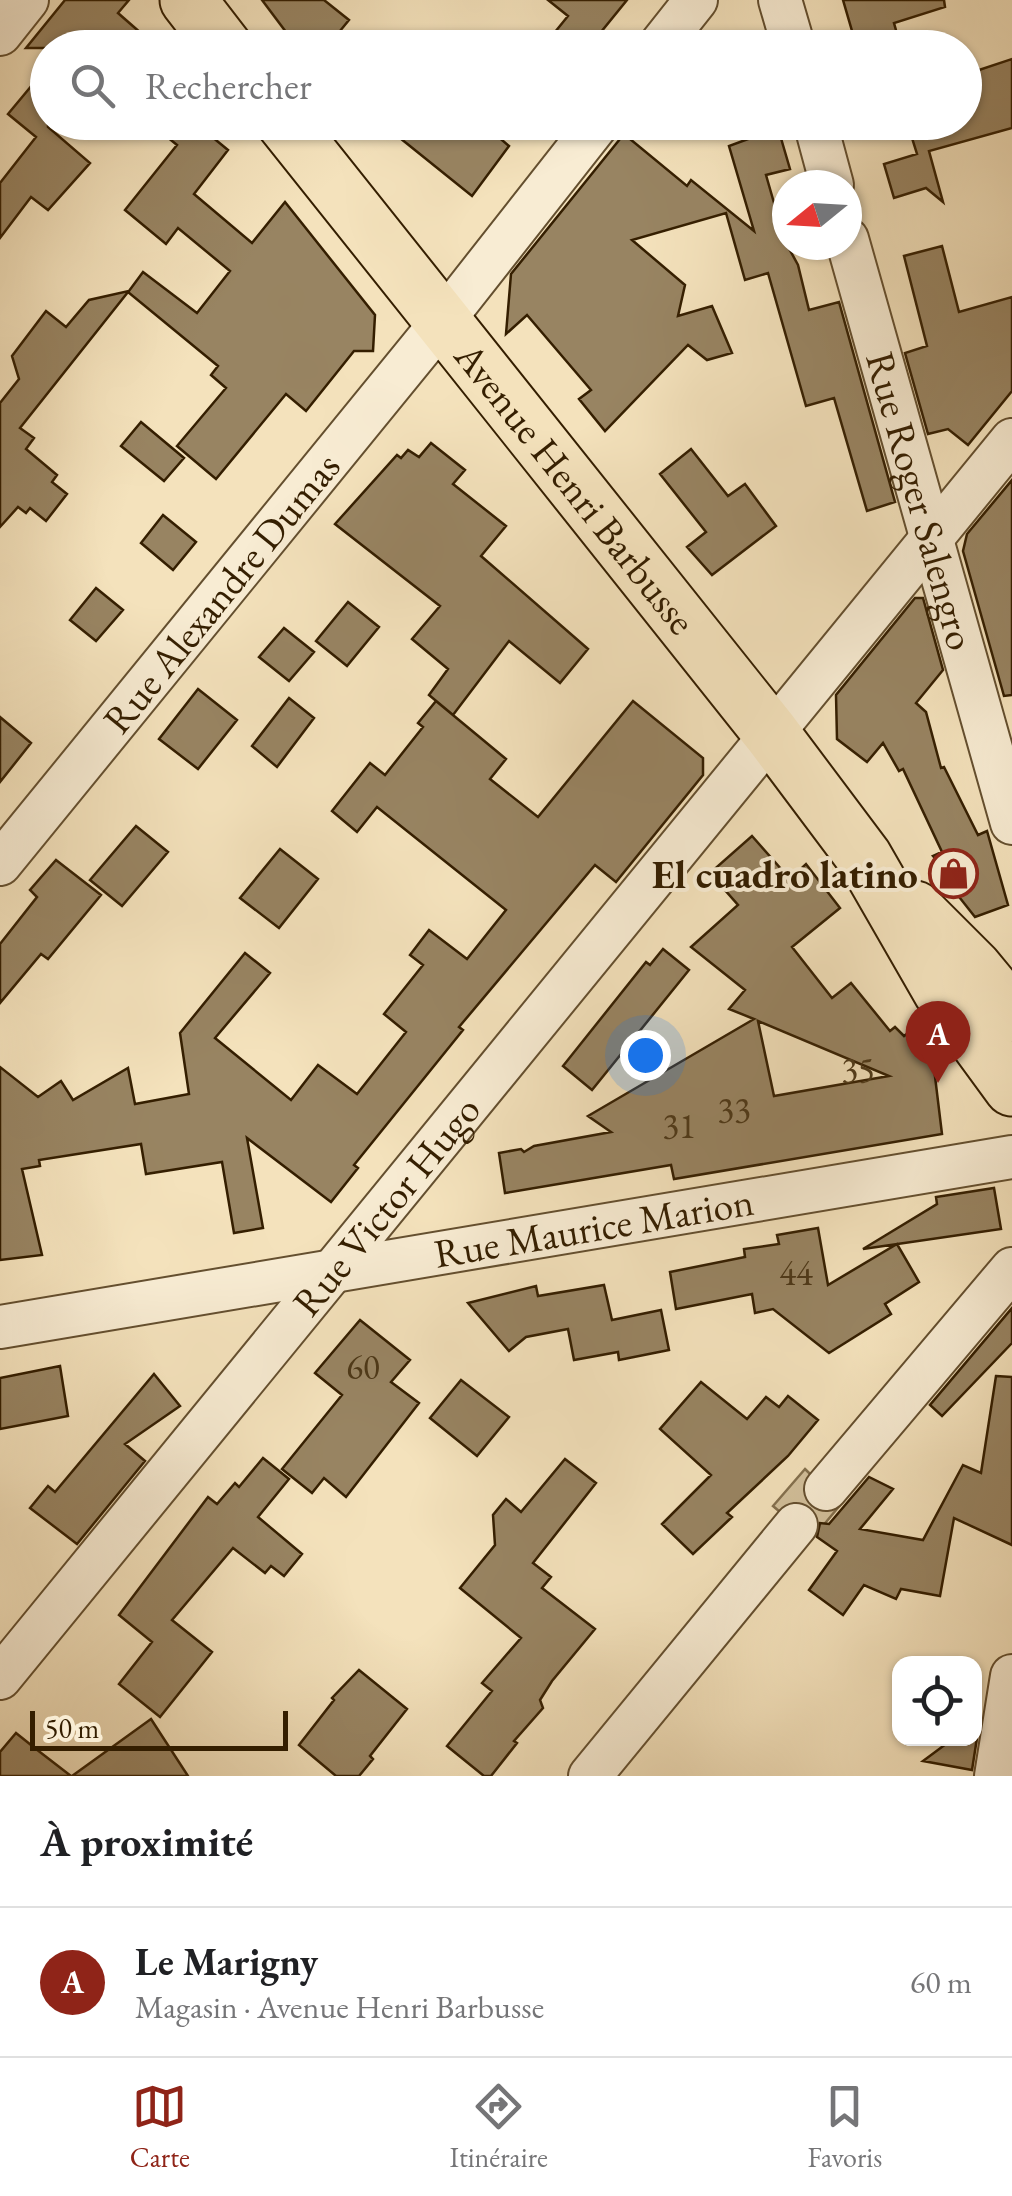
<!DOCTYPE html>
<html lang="fr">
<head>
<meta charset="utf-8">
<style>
  body { margin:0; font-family:"EB Garamond",serif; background:#f6f6f6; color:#202124 }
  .controls { position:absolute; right:30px; bottom:30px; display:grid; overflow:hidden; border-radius:20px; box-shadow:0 2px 8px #0004 }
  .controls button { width:90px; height:90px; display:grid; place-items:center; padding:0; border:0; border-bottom:2px solid #e0e0e0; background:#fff; color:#202124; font:50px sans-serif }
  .compass { position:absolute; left:772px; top:170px; width:90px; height:90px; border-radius:50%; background:#fff; box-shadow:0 2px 8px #0004; rotate:252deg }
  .scale { position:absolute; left:30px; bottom:25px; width:258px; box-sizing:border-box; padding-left:10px; border:5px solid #341e00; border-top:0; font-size:28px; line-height:35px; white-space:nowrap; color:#341e00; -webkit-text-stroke:8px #f8ecd3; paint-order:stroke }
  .you { position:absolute; left:645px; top:1055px; width:35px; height:35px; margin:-25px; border:8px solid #fff; border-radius:50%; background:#1a73e8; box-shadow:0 0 0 15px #1a73e833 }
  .badge { display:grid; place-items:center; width:65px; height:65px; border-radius:50%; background:#8f2418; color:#fff; font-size:32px; font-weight:700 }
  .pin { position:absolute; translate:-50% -82px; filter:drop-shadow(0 2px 5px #0008) }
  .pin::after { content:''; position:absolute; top:52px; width:35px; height:30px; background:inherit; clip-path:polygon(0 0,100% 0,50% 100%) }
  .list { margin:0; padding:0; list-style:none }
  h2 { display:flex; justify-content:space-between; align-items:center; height:130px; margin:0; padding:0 40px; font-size:42px }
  h2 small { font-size:32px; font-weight:400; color:#757577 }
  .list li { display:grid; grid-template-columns:65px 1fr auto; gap:30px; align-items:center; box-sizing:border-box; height:150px; padding:0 40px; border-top:2px solid #e0e0e0 }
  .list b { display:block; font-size:38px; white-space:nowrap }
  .list p { margin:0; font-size:32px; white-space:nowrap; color:#757577 }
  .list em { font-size:32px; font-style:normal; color:#757577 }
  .icon { flex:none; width:55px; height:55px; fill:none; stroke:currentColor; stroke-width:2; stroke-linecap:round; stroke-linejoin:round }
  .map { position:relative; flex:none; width:1012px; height:1776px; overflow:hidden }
  .search { position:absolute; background:#fff; box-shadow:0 2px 8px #0004; left:30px; right:30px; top:30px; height:110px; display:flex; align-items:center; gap:25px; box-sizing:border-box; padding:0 35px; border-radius:55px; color:#757577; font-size:38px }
  .sheet { height:280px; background:#fff }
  nav { display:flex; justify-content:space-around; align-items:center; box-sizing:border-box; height:140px; border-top:2px solid #e0e0e0; background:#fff; font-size:28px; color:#757577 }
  nav a { display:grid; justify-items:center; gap:5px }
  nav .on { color:#8f2418 }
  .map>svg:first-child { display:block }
  .grass { fill:#d3c19c; stroke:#84704e; stroke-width:2.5 }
  .building { fill:#988462; stroke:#341e00; stroke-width:2.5; fill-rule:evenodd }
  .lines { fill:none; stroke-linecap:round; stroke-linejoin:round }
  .street-casing { stroke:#644f2f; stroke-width:46 }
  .primary-casing { stroke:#341e00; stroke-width:59 }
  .street { stroke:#f8ecd3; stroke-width:42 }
  .primary { stroke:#f4e2bc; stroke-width:55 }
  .labels { text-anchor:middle; stroke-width:8; stroke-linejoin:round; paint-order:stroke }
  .number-label { font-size:35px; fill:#4d3818 }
  .street-label { font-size:40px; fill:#341e00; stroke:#f8ecd3 }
  .poi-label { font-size:40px; font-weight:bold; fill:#341e00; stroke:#f8ecd3; text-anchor:end }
</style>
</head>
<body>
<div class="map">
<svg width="1012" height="1776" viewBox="0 0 1012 1776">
  <rect width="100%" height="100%" fill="#f4e2bc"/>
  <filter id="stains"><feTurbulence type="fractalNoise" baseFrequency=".002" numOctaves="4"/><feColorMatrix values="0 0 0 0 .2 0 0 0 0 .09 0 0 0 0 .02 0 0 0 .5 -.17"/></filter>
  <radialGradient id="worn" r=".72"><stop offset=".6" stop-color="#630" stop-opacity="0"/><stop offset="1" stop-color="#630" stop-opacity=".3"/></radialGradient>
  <!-- grass -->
  <path class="grass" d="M 805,1469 L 841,1504 L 812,1539 L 773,1506 Z"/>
  <!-- building -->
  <path class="building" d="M 65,0 L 129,0 L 118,13 L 158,48 L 26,48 Z
    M 262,0 L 324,0 L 349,20 L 326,48 L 298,48 Z
    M 548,0 L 627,0 L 588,48 L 542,48 L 568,16 Z
    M 843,0 L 944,0 L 945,7 L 894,23 L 901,48 L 857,48 Z
    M 1012,59 L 1012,128 L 929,151 L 943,202 L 926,188 L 894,198 L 884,164 L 917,154 L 907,122 L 964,122 L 964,75 Z
    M 48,66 L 48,127 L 90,163 L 48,210 L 31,197 L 0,238 L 0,183 L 36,137 L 8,114 Z
    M 149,122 L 194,122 L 228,150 L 194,194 L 252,243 L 285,202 L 375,315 L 373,351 L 354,351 L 306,411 L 286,394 L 216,479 L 177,446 L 226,388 L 211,375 L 218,366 L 128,292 L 20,428 L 34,438 L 26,449 L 57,475 L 52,482 L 67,494 L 46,521 L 30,508 L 26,513 L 18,507 L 0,527 L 0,403 L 19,379 L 12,356 L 46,311 L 66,327 L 89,300 L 129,291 L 143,272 L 197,313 L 230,271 L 178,228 L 166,244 L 125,210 L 177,145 Z
    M 413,122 L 481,122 L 509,146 L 472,196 L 400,138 Z
    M 778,128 L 790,169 L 766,175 L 785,241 L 798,265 L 809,310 L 839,302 L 895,502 L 867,511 L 834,398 L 806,406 L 768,273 L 745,280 L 726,213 L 632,240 L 685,285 L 678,316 L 712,306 L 732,353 L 707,360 L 688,345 L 605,431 L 579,399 L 591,390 L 527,315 L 506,334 L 511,274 L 624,134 L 687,186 L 691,180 L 754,231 L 729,146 Z
    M 942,246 L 959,312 L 1012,297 L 1012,391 L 968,445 L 948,429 L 928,434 L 905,353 L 927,346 L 904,256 Z
    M 141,422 L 184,458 L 164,481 L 121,446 Z
    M 431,443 L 465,470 L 453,484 L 506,526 L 481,556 L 588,649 L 560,683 L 509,641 L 453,715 L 429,695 L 448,669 L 412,639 L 440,606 L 335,524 L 397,455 L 401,458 L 408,450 L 419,457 Z
    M 691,449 L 728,496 L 745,484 L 776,526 L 712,575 L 687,547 L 706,532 L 660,474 Z
    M 1012,480 L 1012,695 L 1004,696 L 963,551 L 967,534 Z
    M 163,515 L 196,542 L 173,570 L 141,543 Z
    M 96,588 L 123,610 L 96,641 L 70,620 Z
    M 915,598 L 923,598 L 943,670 L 916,703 L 926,712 L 941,768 L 944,767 L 978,835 L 987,831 L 1008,905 L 975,917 L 956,893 L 962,890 L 933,856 L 942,852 L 903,769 L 899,771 L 883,743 L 867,762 L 837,739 L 836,695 Z
    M 348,602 L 379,627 L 347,666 L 316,641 Z
    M 284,628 L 314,652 L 289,681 L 259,657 Z
    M 198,689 L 237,720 L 198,769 L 159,739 Z
    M 289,698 L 314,718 L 277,767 L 252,746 Z
    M 436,701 L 506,759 L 490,779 L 538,817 L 633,701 L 703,758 L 703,775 L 616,882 L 595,865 L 459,1027 L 463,1030 L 354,1165 L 358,1168 L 331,1202 L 247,1138 L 263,1228 L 234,1233 L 222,1162 L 146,1174 L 141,1144 L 39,1160 L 40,1166 L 22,1169 L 42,1255 L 0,1260 L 0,1067 L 38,1097 L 61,1081 L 73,1100 L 128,1068 L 135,1104 L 189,1094 L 180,1033 L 245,953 L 270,973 L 215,1038 L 291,1100 L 318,1065 L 357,1094 L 406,1032 L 384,1014 L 423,965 L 410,955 L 429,930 L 467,959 L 506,910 L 377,807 L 357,832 L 332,811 L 370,763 L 385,775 L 423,727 L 418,723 Z
    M 0,717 L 31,743 L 0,782 Z
    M 136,826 L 168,852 L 122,906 L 90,880 Z
    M 752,836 L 790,879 L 806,864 L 840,908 L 792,947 L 832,998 L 851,983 L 890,1031 L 895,1027 L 904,1036 L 924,1021 L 929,1027 L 942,1134 L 674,1179 L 671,1165 L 505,1193 L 499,1153 L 521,1149 L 524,1152 L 534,1146 L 611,1132 L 588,1116 L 754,1019 L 729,1009 L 745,990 L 691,947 L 738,905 L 710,873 ZM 758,1021 L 889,1076 L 774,1096 Z
    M 280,849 L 318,879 L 279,928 L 240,898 Z
    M 56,860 L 101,895 L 48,959 L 41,954 L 0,1003 L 0,944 L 37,897 L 30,890 Z
    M 663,949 L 689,970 L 592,1090 L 563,1066 L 646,962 L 650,965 Z
    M 994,1188 L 1001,1229 L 863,1249 L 937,1204 L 936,1197 Z
    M 818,1228 L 828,1285 L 897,1244 L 919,1282 L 885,1304 L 891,1314 L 829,1353 L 773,1309 L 755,1313 L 752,1294 L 676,1309 L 670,1272 L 745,1257 L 744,1249 L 779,1244 L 777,1235 Z
    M 604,1285 L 612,1320 L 661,1310 L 669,1350 L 619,1360 L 618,1352 L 574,1360 L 568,1329 L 526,1337 L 509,1351 L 468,1303 L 536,1286 L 538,1296 Z
    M 1012,1308 L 1012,1343 L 942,1416 L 930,1405 Z
    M 360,1320 L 410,1360 L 391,1382 L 419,1403 L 346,1497 L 324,1478 L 312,1493 L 282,1469 L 342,1395 L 315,1373 Z
    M 60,1366 L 68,1416 L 0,1429 L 0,1378 Z
    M 154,1374 L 180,1406 L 125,1444 L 145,1461 L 77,1544 L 30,1508 L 48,1486 L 55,1492 Z
    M 996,1376 L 1012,1377 L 1012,1545 L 954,1518 L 940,1596 L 901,1589 L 896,1599 L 864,1585 L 843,1615 L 809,1590 L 837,1551 L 817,1537 L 820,1523 L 829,1524 L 869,1477 L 893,1489 L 860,1529 L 923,1540 L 963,1465 L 981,1473 Z
    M 461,1380 L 509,1417 L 477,1456 L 430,1418 Z
    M 701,1382 L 747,1419 L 766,1397 L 779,1407 L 788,1396 L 818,1420 L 788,1456 L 727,1513 L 732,1517 L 693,1554 L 662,1524 L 711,1475 L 660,1429 Z
    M 263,1458 L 289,1479 L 258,1517 L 302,1554 L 284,1576 L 271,1566 L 265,1573 L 233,1548 L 172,1620 L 212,1652 L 160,1717 L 119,1684 L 152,1642 L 119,1615 L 208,1497 L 217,1504 L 235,1483 L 239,1487 Z
    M 565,1459 L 596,1483 L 533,1563 L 551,1577 L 542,1588 L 595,1629 L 552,1681 L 540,1700 L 543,1708 L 514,1741 L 517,1743 L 491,1776 L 484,1776 L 447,1746 L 492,1691 L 482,1683 L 521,1638 L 460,1588 L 495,1545 L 493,1515 L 506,1499 L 521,1512 Z
    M 359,1670 L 407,1709 L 370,1756 L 373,1759 L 359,1776 L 336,1776 L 299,1745 L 334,1700 L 332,1698 Z
    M 151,1719 L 188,1776 L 72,1776 Z
    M 16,1733 L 36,1749 L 71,1776 L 0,1776 L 0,1752 Z
    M 954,1738 L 977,1738 L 972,1770 L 923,1761 Z"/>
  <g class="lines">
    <defs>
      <g id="street">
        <path d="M 780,0 L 794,48"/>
        <path d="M 0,34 L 27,0"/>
        <path d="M 658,48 L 696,0"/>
        <path d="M 815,122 L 832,185"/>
        <path id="s1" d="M 847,239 L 1012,823"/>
        <path id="s2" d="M 0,864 L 441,323 L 599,122"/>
        <path id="s3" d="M 0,1327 L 1012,1157"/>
        <path d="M 826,1489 L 1012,1269"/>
        <path id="s4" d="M 0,1678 L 1012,440"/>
        <path d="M 590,1776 L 796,1525"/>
        <path d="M 996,1776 L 1012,1676"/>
      </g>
      <g id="primary">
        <path d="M 188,0 L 225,48"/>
        <path id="s5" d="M 284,122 L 771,733 L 864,857 L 941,991 L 1012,1088"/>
        <path d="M 915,909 L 974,968 L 1012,1014"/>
      </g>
    </defs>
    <!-- street casing -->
    <use href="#street" class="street-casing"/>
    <!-- primary casing -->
    <use href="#primary" class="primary-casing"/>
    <!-- street -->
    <use href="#street" class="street"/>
    <!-- primary -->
    <use href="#primary" class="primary"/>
  </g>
  <!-- icons -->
  <defs>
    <symbol id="shop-ring" viewBox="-11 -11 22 22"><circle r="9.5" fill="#f8ecd3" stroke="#8f2418" stroke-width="1.5"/><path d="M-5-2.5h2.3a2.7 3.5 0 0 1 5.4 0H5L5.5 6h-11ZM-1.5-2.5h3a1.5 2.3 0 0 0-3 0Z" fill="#8f2418"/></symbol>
  </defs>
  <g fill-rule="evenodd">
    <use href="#shop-ring" x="926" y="846" width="55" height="55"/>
  </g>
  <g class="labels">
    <!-- number labels -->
    <g class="number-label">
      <text x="858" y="1082">35</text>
      <text x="734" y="1122">33</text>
      <text x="679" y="1138">31</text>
      <text x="796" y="1285">44</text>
      <text x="363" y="1379">60</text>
    </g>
    <!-- street labels -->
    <g class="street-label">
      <text dy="14" stroke="none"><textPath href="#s5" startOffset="468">Avenue Henri Barbusse</textPath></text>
      <text dy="14" stroke="none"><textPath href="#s1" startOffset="272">Rue Roger Salengro</textPath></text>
      <text dy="14" stroke="none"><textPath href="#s2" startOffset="350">Rue Alexandre Dumas</textPath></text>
      <text dy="14" stroke="none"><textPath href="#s4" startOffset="610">Rue Victor Hugo</textPath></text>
      <text dy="14" stroke="none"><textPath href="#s3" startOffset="602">Rue Maurice Marion</textPath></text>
    </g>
    <!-- poi labels -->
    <g class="poi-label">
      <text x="918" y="888">El cuadro latino</text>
    </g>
  </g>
  <rect width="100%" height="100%" filter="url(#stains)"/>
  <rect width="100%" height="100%" fill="url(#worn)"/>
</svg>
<div class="controls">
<button><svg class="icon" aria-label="locate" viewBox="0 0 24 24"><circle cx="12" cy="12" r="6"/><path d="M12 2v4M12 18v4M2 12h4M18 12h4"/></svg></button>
</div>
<svg class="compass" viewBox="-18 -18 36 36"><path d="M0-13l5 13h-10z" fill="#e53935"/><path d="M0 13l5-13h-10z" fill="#757577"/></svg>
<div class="scale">50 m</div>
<div class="you"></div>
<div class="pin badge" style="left:938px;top:1083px">A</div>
<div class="search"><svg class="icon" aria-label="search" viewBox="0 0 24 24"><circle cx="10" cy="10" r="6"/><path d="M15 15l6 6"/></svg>Rechercher</div>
</div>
<section class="sheet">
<h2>À proximité<small></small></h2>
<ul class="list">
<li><span class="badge">A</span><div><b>Le Marigny</b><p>Magasin · Avenue Henri Barbusse</p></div><em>60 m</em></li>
</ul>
</section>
<nav>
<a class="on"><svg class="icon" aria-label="map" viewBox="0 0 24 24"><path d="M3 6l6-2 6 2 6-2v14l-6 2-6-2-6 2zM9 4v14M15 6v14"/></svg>Carte</a>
<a><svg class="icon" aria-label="directions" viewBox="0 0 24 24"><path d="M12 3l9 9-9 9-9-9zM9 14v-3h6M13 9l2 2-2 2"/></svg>Itinéraire</a>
<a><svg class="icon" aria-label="saved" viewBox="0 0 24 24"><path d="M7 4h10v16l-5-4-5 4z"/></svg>Favoris</a>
</nav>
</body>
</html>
